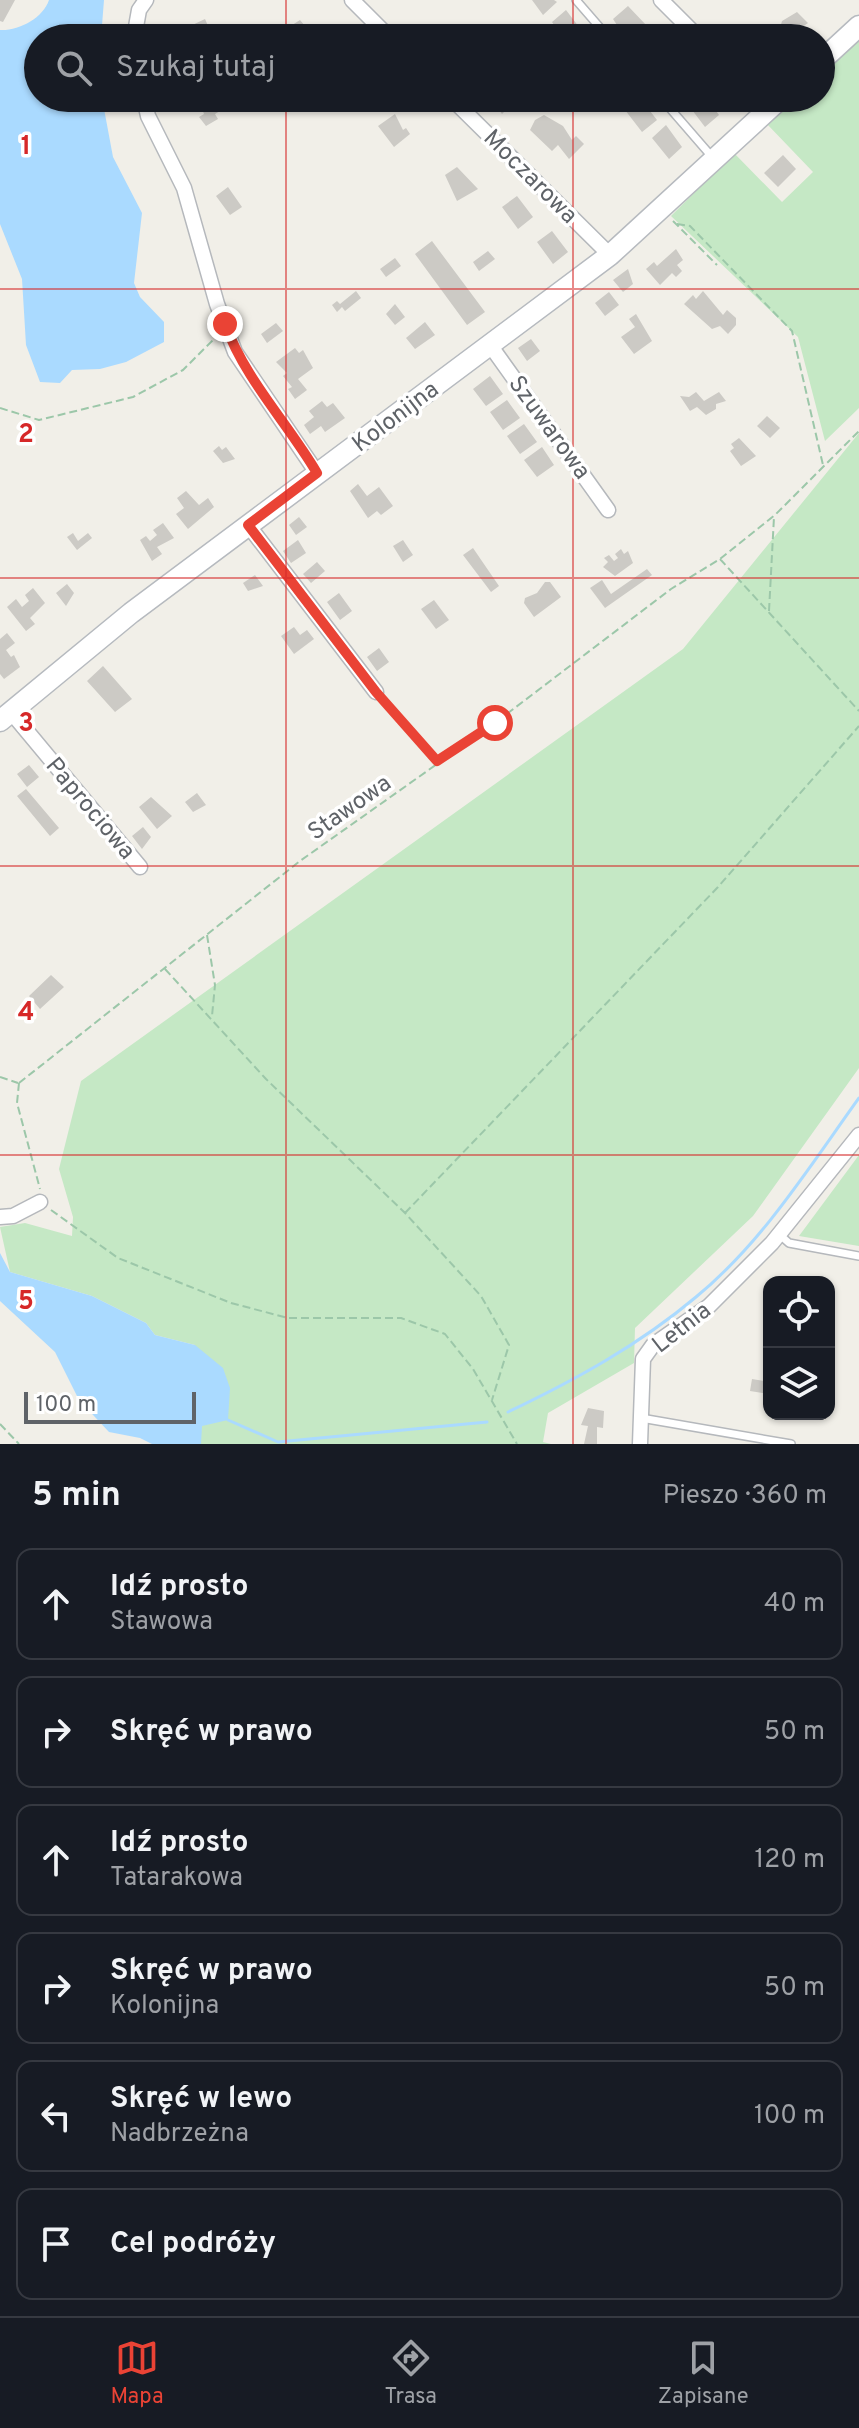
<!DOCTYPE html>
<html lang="pl">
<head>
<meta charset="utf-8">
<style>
  body { margin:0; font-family:Overpass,sans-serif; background:#242831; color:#f1f3f6 }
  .controls { position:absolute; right:24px; bottom:24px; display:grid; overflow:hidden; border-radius:16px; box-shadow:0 2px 6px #0004 }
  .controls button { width:72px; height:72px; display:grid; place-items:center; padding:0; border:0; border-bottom:2px solid #363941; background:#171b24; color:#f1f3f6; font:40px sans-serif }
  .scale { position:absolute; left:24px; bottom:20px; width:172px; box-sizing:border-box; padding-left:8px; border:4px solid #5f6368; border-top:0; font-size:22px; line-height:28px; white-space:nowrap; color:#5f6368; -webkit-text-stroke:6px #fff; paint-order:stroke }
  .stop { position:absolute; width:24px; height:24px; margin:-18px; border:6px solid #ea4335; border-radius:50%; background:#fff }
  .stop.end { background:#ea4335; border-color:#fff; box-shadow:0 2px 8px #0008 }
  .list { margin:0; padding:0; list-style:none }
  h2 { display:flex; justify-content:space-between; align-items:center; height:104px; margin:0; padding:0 32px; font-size:34px }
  h2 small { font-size:26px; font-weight:400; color:#9ea1a6 }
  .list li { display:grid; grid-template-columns:52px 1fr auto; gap:24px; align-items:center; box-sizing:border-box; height:112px; margin:0 16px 16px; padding:0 16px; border:2px solid #363941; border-radius:16px }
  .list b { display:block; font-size:30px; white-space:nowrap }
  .list p { margin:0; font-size:26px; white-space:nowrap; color:#9ea1a6 }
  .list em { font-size:26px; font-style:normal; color:#9ea1a6 }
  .icon { flex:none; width:44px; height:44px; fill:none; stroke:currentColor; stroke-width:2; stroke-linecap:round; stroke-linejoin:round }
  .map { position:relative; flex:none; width:859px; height:1444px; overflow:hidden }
  .search { position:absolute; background:#171b24; box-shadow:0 2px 6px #0004; left:24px; right:24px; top:24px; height:88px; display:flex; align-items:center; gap:20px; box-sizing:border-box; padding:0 28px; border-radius:44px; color:#9ea1a6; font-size:30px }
  .sheet { height:872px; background:#171b24 }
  nav { display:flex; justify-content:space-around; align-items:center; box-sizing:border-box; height:112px; border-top:2px solid #363941; background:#171b24; font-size:22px; color:#9ea1a6 }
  nav a { display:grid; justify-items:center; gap:4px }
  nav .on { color:#ea4335 }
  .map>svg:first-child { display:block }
  .green { fill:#c5e8c5 }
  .water { fill:#aadaff }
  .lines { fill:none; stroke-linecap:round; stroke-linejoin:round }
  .stream { stroke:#aadaff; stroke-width:3 }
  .building { fill:#cccac5 }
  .lane-casing { stroke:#b5b8bc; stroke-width:10 }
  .street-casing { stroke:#b5b8bc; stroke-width:17 }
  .secondary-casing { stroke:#b6babf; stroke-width:23 }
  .path { stroke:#9cc7a9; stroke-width:2; stroke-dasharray:8 4; stroke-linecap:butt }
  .lane { stroke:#fff; stroke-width:7 }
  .street { stroke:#fff; stroke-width:14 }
  .secondary { stroke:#fff; stroke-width:20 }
  .route { stroke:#ea4335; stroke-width:10 }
  .grid { fill:none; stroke:#d62828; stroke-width:2; stroke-opacity:0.55 }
  .labels { text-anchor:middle; stroke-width:7; stroke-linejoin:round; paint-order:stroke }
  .street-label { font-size:24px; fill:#5f6368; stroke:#fff }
  .grid-label { font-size:26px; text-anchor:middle; font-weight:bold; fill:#d62828; stroke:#fff; stroke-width:7; stroke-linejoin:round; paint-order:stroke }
</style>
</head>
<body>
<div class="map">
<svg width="859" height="1444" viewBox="0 0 859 1444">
  <rect width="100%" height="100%" fill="#f1efe8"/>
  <!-- green -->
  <path class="green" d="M 859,39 L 859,408 L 825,441 L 798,337 L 671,216 L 734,153 L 782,202 L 813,172 L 766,123 L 794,98 L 821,98 L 821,73 Z
    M 859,433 L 859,1068 L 753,1216 L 635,1328 L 634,1363 L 548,1413 L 543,1442 L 551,1444 L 201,1444 L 195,1345 L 155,1335 L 146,1323 L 92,1296 L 10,1272 L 0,1227 L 25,1223 L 72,1236 L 73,1217 L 59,1169 L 81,1081 L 683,649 Z
    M 859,1155 L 859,1246 L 799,1236 Z"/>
  <!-- water -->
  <path class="water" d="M 49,0 L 104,0 L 101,38 L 38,38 L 38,98 L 102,98 L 113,157 L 142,213 L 134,283 L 140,297 L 164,322 L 164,342 L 126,362 L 100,369 L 72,370 L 60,383 L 40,382 L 26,345 L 22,279 L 0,224 L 0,30 C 19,31 43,18 49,0 Z
    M 0,1253 L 10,1272 L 92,1296 L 146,1323 L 155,1335 L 195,1345 L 223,1368 L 230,1388 L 228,1420 L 202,1426 L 201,1444 L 152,1444 L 140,1438 L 109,1432 L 79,1400 L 55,1352 L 0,1301 Z"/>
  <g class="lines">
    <!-- stream -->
    <path class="stream" d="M 508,1412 C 575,1380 639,1345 696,1297 C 762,1243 810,1166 859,1098
      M 228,1420 L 278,1442 L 487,1422"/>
  </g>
  <!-- building -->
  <path class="building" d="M 0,0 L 15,0 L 3,22 L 0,21 Z
    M 532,0 L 554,0 L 557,2 L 543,15 Z
    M 628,6 L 647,26 L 634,38 L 621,31 L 613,19 Z
    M 566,10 L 582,31 L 574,38 L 563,38 L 552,22 Z
    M 797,12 L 808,23 L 788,37 L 780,28 L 782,21 Z
    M 205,19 L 209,28 L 179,38 L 175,27 L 184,24 L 186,28 Z
    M 300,20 L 305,26 L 290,38 L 272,38 Z
    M 198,98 L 212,98 L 220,111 L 215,114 L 218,119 L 206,126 L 199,117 L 204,114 Z
    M 481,98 L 518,98 L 502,114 L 494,103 L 488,108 Z
    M 640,98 L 657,120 L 642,132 L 625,110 Z
    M 698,98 L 707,98 L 719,115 L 705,127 L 689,106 Z
    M 395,114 L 403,130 L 406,128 L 410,134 L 394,147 L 378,126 Z
    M 544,115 L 563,126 L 572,140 L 576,136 L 584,144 L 569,159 L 558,145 L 552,151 L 530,130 L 535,120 Z
    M 666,125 L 682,147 L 669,159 L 652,138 Z
    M 783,155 L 796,169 L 778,187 L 764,173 Z
    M 457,167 L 478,189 L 457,201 L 445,175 Z
    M 228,187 L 242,207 L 230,215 L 216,196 Z
    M 517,196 L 533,217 L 518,229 L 502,207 Z
    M 552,231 L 568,252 L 553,264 L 537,242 Z
    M 432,241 L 485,312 L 467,325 L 415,254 Z
    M 676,249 L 683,260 L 677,265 L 682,271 L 676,277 L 672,273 L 660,285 L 646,269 L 654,262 L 657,266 Z
    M 488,251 L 495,259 L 479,271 L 473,262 Z
    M 395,258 L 401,266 L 386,277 L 380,269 Z
    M 628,269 L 633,284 L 623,292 L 613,280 Z
    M 356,291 L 361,298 L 345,311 L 342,307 L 337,312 L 332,305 L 337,301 L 340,304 Z
    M 703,291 L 723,315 L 727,310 L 736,318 L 736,325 L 728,334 L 720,326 L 712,329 L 684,304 L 693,295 L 696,299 Z
    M 609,292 L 619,305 L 605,316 L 595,303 Z
    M 395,304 L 405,317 L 395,325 L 386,314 Z
    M 636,314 L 652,341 L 634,354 L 621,337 L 635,327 L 629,319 Z
    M 425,322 L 435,335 L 415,349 L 406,338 Z
    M 276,323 L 283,331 L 267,343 L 261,334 Z
    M 531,339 L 540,351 L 527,361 L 518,348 Z
    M 295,348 L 299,353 L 303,350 L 313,368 L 298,379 L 307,390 L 295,399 L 288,389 L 292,387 L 283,376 L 287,373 L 276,362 Z
    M 490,376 L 503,394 L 486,406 L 473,389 Z
    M 696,392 L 704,401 L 719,392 L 726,401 L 716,404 L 716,409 L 706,415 L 697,407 L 690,411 L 680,396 L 689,397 Z
    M 507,400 L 520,418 L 503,430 L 490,412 Z
    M 322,401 L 327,407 L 333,403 L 345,418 L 325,432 L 321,426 L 310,434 L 304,425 L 314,417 L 309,411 Z
    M 767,416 L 780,428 L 770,438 L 757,426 Z
    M 524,424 L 537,442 L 520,454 L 507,436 Z
    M 739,438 L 756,456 L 741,466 L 730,451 L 734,448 L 731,444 Z
    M 219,446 L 222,450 L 226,447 L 235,459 L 223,463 L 213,451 Z
    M 542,447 L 554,465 L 537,477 L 524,460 Z
    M 358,484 L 367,496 L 379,487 L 393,506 L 381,515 L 377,511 L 368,518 L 350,491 Z
    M 186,491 L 199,505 L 208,498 L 214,507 L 188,529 L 176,514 L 184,508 L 177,498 Z
    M 299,517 L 307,527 L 296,535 L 289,525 Z
    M 163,523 L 174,538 L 157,547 L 162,554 L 152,561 L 140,540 L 146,536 L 150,541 L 157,535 L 153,530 Z
    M 73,533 L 78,541 L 88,533 L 92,538 L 77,550 L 67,537 Z
    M 298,540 L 306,553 L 291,563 L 283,551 Z
    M 403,540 L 413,555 L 403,562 L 393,546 Z
    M 473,548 L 499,586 L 491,592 L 463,555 Z
    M 621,549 L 624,554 L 628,551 L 633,563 L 615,576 L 603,567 L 608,562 L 604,558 L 609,555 L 614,561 L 618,558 L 615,554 Z
    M 317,562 L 325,571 L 311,583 L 303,574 Z
    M 647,569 L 652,575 L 605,608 L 590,588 L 602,580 L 611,594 Z
    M 255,575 L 263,586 L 248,591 L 243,583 Z
    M 545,582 L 550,582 L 561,597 L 534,617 L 524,603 L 525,598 L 537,593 Z
    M 67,584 L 74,593 L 66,606 L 56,593 Z
    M 33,588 L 45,603 L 30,618 L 35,624 L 26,631 L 7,607 L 16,599 L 22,607 L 29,601 L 25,595 Z
    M 339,593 L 352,611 L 340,620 L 327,602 Z
    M 434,600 L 449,620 L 436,629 L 421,609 Z
    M 294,627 L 300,635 L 307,630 L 314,639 L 294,654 L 281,636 Z
    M 7,633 L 15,643 L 6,650 L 11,657 L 14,655 L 20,667 L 4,679 L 0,674 L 0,639 Z
    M 379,648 L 389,662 L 377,671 L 367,657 Z
    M 103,666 L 132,699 L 115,712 L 87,681 Z
    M 29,765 L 39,777 L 27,787 L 17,774 Z
    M 26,789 L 59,828 L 50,836 L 17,796 Z
    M 197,793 L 206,805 L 193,812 L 185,802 Z
    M 151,797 L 172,816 L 157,829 L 139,807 Z
    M 143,827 L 151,837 L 142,849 L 132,836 Z
    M 51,975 L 64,987 L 40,1009 L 29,996 Z
    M 768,1363 L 769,1394 L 750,1391 L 752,1379 L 764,1381 Z
    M 588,1408 L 604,1411 L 603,1428 L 597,1427 L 597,1444 L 584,1444 L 588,1426 L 581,1425 Z"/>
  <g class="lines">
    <defs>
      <path id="lane" d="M 576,0 L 609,38
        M 661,98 L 713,158
        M 780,1235 L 789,1243 L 859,1256
        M 641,1418 L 791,1444"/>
      <path id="street" d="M 352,0 L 390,38
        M 661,0 L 699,38
        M 134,38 L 139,10 L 146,0
        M 144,98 L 148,116 L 184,188 L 217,304 L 235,352 L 317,473
        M 451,98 L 610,255
        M 490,345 L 608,510
        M 248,525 L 376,692
        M 11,712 L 140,867
        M 0,1217 L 13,1216 L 40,1202
        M 640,1444 L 643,1359 L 653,1345 L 709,1306 L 772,1243 L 859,1135"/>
      <path id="secondary" d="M 821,61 L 859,26
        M 0,721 L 131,613 L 610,255 L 781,98"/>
    </defs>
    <!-- lane casing -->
    <use href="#lane" class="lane-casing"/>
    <!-- street casing -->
    <use href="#street" class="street-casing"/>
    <!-- secondary casing -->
    <use href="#secondary" class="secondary-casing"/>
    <!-- path -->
    <path class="path" d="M 673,221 L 717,265
      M 677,224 L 690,226 L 792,331 L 823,465
      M 0,408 L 39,420 L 133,397 L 183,370 L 214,339
      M 720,559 L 859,711
      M 769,611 L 774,517
      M 385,702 L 436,760
      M 207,935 L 215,985 L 212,1016
      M 165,969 L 266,1079 L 405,1213 L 481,1296 L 509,1345 L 492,1400
      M 0,1077 L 18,1083
      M 19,1083 L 300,861 L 495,723 L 671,589 L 720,559 L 775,515 L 859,431
      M 19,1083 L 17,1103 L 40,1189
      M 51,1210 L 118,1258 L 231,1303 L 288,1318 L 401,1318 L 445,1334 L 473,1369 L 517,1444
      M 405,1213 L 718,887 L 859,726
      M 0,1424 L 19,1444"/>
    <!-- lane -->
    <use href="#lane" class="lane"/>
    <!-- street -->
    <use href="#street" class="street"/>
    <!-- secondary -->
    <use href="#secondary" class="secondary"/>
  </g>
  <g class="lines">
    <!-- route -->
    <path class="route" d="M 225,324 C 246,381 287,422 317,473 L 248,525 L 376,692 L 437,761 L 495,723"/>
  </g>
  <!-- grid -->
  <path class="grid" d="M 286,0 L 286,38M 573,0 L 573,38M 286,98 L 286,1444M 573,98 L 573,1444M 0,289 L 859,289M 0,578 L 859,578M 0,866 L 859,866M 0,1155 L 859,1155"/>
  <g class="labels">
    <!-- street labels -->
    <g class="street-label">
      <text transform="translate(531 176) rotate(45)" y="8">Moczarowa</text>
      <text transform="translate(395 416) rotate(-37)" y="8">Kolonijna</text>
      <text transform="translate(550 427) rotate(54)" y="8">Szuwarowa</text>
      <text transform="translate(349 807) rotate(-35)" y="8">Stawowa</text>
      <text transform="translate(91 808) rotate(50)" y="8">Paprociowa</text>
      <text transform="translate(681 1327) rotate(-38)" y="8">Letnia</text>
    </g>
  </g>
  <g class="grid-label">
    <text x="26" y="154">1</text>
    <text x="26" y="442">2</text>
    <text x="26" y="731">3</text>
    <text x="26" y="1020">4</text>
    <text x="26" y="1309">5</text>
  </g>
</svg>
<div class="controls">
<button><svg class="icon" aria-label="locate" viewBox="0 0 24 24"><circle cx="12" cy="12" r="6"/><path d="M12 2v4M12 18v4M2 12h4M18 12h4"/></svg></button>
<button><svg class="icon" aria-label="layers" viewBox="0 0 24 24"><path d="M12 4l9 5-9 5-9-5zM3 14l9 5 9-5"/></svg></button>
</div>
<div class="scale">100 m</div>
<div class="stop" style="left:495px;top:723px"></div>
<div class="stop end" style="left:225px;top:324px"></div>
<div class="search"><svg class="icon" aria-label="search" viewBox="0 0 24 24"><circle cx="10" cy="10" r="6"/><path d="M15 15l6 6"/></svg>Szukaj tutaj</div>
</div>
<section class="sheet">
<h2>5 min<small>Pieszo · 360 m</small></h2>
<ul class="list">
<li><svg class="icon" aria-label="ahead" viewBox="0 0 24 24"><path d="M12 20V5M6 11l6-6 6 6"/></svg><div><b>Idź prosto</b><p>Stawowa</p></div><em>40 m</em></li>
<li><svg class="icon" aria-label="right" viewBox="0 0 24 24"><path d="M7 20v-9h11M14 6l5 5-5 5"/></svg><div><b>Skręć w prawo</b></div><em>50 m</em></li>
<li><svg class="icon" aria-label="ahead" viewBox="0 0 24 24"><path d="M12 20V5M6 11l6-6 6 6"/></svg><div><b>Idź prosto</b><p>Tatarakowa</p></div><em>120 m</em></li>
<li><svg class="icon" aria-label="right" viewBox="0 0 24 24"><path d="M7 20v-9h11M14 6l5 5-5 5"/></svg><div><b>Skręć w prawo</b><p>Kolonijna</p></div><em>50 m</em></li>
<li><svg class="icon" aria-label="left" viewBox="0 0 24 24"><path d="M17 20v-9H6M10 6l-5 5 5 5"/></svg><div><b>Skręć w lewo</b><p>Nadbrzeżna</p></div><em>100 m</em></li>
<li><svg class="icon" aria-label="arrive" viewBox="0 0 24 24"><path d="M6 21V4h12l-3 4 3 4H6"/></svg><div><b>Cel podróży</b></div></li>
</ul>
</section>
<nav>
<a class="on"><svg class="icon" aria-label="map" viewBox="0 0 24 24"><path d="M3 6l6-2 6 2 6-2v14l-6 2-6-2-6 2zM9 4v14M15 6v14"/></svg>Mapa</a>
<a><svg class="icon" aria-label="directions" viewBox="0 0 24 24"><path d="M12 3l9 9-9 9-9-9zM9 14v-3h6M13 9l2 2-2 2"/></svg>Trasa</a>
<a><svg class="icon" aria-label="saved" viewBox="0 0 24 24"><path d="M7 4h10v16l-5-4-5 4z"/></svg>Zapisane</a>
</nav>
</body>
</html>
